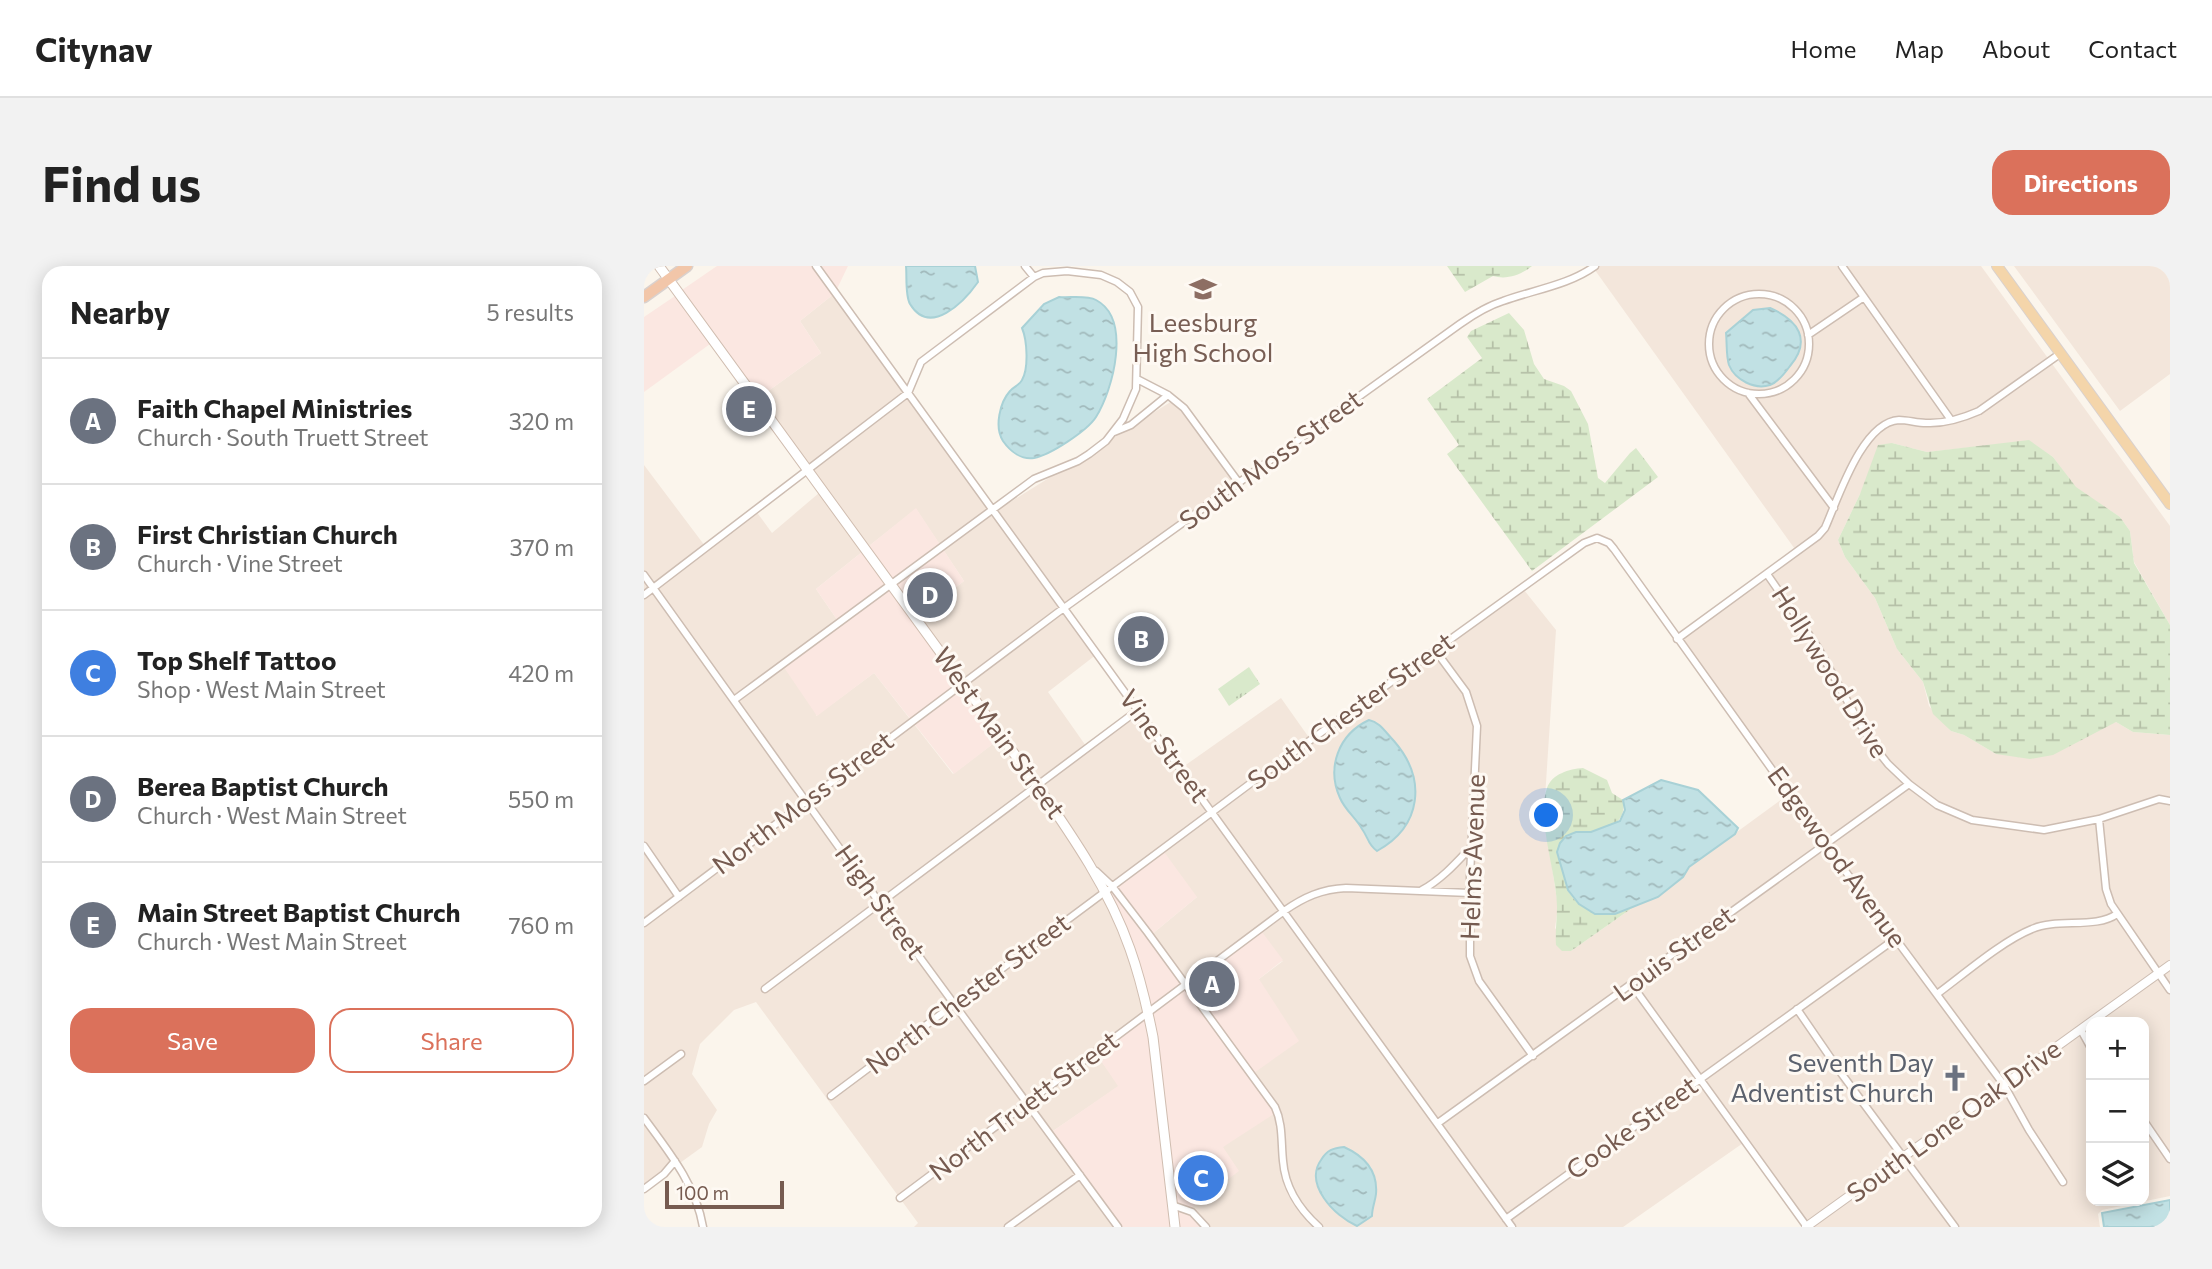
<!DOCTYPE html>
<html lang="en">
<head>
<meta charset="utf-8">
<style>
  body { margin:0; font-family:Commissioner,sans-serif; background:#f2f2f2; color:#222 }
  .controls { position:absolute; right:21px; bottom:21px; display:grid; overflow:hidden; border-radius:14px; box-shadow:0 4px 18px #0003 }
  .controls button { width:63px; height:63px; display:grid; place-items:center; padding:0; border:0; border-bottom:2px solid #e0e0e0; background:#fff; color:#222; font:35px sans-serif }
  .scale { position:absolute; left:21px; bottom:18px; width:119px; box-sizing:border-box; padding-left:7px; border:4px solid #765b50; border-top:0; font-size:19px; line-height:24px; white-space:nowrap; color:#765b50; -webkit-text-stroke:5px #fef9f3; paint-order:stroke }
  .you { position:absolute; left:903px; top:550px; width:24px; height:24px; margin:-18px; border:5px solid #fff; border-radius:50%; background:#1a73e8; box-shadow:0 0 0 10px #1a73e833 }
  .badge { display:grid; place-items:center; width:46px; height:46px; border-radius:50%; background:#db715b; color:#fff; font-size:23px; font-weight:700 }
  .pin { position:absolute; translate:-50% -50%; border:4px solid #fff; box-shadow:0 2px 7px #0006 }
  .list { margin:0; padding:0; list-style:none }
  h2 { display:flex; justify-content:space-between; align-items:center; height:91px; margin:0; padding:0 28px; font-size:30px }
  h2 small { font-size:23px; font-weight:400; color:#767676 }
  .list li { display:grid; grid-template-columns:46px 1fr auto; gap:21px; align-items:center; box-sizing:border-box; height:126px; padding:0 28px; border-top:2px solid #e0e0e0 }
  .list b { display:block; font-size:26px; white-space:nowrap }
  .list p { margin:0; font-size:23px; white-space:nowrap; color:#767676 }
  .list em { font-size:23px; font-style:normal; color:#767676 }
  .actions { display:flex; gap:14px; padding:21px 28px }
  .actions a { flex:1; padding:16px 0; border:2px solid #db715b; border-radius:21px; text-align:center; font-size:24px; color:#db715b }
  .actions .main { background:#db715b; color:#fff }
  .icon { flex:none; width:38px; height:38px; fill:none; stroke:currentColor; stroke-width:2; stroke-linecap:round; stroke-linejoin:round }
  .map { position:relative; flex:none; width:1526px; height:961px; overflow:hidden; border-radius:21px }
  header { display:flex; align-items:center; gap:42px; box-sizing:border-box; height:98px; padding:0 35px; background:#fff; border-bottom:2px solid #e0e0e0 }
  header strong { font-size:33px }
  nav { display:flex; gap:38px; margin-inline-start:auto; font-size:24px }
  .intro { display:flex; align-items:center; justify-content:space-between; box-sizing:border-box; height:168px; padding:0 42px }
  h1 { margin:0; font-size:49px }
  .button { padding:18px 32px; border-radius:21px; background:#db715b; color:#fff; font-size:24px; font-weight:700 }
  main { display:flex; gap:42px; padding:0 42px }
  aside { flex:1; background:#fff; border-radius:21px; box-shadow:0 4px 18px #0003 }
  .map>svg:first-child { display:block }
  .residential { fill:#f3e6db; fill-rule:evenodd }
  .commercial { fill:#fbe7e1 }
  .grass { fill:url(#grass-tufts) }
  .wetland { fill:url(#wetland-marsh) }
  .pitch { fill:#d9e9cb }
  .water { fill:url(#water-ripples); stroke:#a8d1d6; stroke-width:2 }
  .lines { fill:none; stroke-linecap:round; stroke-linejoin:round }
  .minor-casing { stroke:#cdbdb2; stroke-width:9 }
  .tertiary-casing { stroke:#cdbdb2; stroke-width:10 }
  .secondary-casing { stroke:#d0bdb0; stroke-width:11 }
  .primary-casing { stroke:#d9d1ce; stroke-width:12 }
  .trunk-casing { stroke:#d9d1ce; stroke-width:13 }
  .minor { stroke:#fff; stroke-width:6 }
  .tertiary { stroke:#fff; stroke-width:8 }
  .secondary { stroke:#fff; stroke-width:9 }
  .primary { stroke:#f4d5aa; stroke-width:10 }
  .trunk { stroke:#f2c6a9; stroke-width:10 }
  .labels { text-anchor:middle; stroke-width:6; stroke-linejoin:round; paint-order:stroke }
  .education-label { font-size:26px; fill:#785e54; stroke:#fef9f3 }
  .street-label { font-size:26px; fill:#765b50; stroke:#fef9f3 }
  .worship-label { font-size:26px; fill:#5b616d; stroke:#fef9f3; text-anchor:end }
</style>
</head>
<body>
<header>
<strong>Citynav</strong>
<nav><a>Home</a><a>Map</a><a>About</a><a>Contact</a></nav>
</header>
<div class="intro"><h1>Find us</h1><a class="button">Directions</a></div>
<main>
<aside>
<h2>Nearby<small>5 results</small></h2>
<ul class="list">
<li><span class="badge" style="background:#6b7280">A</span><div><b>Faith Chapel Ministries</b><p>Church · South Truett Street</p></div><em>320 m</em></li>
<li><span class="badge" style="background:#6b7280">B</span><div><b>First Christian Church</b><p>Church · Vine Street</p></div><em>370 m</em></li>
<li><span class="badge" style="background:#3f7fe0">C</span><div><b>Top Shelf Tattoo</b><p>Shop · West Main Street</p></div><em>420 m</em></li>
<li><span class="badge" style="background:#6b7280">D</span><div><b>Berea Baptist Church</b><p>Church · West Main Street</p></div><em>550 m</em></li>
<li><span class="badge" style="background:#6b7280">E</span><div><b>Main Street Baptist Church</b><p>Church · West Main Street</p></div><em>760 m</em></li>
</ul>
<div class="actions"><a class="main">Save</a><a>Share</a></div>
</aside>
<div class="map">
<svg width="1526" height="961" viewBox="0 0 1526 961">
  <defs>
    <pattern id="grass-tufts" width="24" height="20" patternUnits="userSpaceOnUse" patternTransform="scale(1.75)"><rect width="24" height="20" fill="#d9e9cb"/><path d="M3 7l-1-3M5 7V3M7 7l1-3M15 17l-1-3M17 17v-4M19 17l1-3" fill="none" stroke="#b5c0a7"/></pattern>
    <pattern id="wetland-marsh" width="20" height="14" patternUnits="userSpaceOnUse" patternTransform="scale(1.75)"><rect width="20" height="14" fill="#d9e9cb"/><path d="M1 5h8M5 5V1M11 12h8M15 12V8" fill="none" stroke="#b5c0a7"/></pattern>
    <pattern id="water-ripples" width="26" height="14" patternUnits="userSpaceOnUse" patternTransform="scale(1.75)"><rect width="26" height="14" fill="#c1e1e4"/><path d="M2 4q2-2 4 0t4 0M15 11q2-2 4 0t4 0" fill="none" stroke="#a1b9bb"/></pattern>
  </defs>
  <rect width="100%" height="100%" fill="#fbf5ec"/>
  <!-- residential -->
  <path class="residential" d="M 948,0 L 1337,0 L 1526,260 L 1526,359 L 1490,296 L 1486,265 L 1476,251 L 1432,222 L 1409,191 L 1385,175 L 1283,186 L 1248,177 L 1216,228 L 1194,274 L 1201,291 L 1231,332 L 1253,383 L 1279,416 L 1285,440 L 1307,465 L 1320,469 L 1352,488 L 1472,456 L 1489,466 L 1526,469 L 1526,694 L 1162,956 L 1102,875 L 979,961 L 561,961 L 548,941 L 579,881 L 607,809 L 615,713 L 639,695 L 541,718 L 507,669 L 553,631 L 465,624 L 436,573 L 275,350 L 320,315 L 272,243 L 225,280 L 116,131 L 177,87 L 156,55 L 191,27 L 352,245 L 533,132 L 596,217 L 420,343 L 453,388 L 404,426 L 442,480 L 492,442 L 536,503 L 637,432 L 666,473 L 880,324 L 912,364 L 900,547 L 914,641 L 911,662 L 927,685 L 991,640 L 1014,631 L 1039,611 L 1045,601 L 1145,528 L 1034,376 L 1153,286 ZM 705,469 L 724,576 L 689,504 L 694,484 ZM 682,886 L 727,901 L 731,911 L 732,928 L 728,950 L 695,948 L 673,920 L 671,906 Z
    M 1370,0 L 1526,0 L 1526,108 L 1476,145 Z
    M 0,199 L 61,280 L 109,241 L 128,267 L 175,227 L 218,286 L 172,323 L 196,358 L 172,450 L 230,407 L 309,508 L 354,474 L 428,578 L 462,639 L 482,684 L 501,754 L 451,786 L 475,820 L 409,865 L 477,961 L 270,961 L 274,957 L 112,736 L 90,744 L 56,778 L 48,808 L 73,844 L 65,858 L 58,881 L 0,923 Z
    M 1526,704 L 1526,930 L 1458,944 L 1454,948 L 1456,961 L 1169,961 L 1447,761 L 1447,935 L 1500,935 L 1500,756 L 1454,756 Z"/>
  <!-- commercial -->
  <path class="commercial" d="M 73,0 L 204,0 L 191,27 L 156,55 L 177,87 L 116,131 L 38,24 Z
    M 31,30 L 66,78 L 0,126 L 0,51 Z
    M 272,242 L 320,315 L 275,350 L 225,280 Z
    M 218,286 L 354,474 L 310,508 L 230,407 L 173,450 L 139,400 L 196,358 L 172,323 Z
    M 518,583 L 553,631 L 507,669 L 541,717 L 615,662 L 639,694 L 615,713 L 655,775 L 607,809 L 633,846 L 579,881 L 595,905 L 548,941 L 561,961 L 535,961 L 513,770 L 490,681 L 465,624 Z
    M 501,754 L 504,769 L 526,961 L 477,961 L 409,865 L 474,820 L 451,786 Z"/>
  <!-- grass -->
  <path class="grass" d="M 605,401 L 616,418 L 585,440 L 574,423 Z"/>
  <!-- wetland -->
  <path class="wetland" d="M 803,0 L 888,0 C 877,9 863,14 849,10 L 821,26 Z
    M 865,47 L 880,64 L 890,98 L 900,113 L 920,120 L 927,125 L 944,158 L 954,212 L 961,217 L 986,187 L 992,182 L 1014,211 L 888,305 L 803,188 L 815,179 L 783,133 L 838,92 L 823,71 L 827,65 Z
    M 1385,174 L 1409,191 L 1432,221 L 1476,251 L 1486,265 L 1490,297 L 1526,359 L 1526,469 L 1489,466 L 1472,456 L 1409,489 L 1386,493 L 1352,488 L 1320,469 L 1307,465 L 1289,448 L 1279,416 L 1253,383 L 1231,332 L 1201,291 L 1194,274 L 1216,228 L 1234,179 L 1248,177 L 1283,186 Z
    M 939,502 L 963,514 L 968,527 L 979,534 C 984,562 955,566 932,566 C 929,578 920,596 920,608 C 920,633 947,652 970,648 C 977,647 984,643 991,640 L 927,685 L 918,685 L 912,679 C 911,666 913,654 913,641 C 913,608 892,553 903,522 C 908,508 925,503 939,502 Z"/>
  <!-- pitch -->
  <path class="pitch" d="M 604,406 L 612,417 L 589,433 L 581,422 Z"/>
  <!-- water -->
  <path class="water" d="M 262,0 L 331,0 L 334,16 C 320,36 286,71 266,38 C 261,29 263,11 262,0 Z
    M 415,31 C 426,32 443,29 452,34 C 488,53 469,124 452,151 C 443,165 406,189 390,192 C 377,194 366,185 359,175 C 350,161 356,136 366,125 C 369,121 376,119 378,114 C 385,102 383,74 378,62 L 400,38 Z
    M 1126,42 C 1154,54 1168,74 1146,100 C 1141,107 1134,116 1126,119 C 1111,124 1091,114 1085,99 C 1082,90 1083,76 1082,67 L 1109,44 Z
    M 725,454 C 736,456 742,467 750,475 C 783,513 778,560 733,585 C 724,579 724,571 718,563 C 712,552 701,544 696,532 C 682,501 695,468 725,454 Z
    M 1017,514 L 1054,524 L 1094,562 L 1091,568 L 1045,601 L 1039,611 L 1014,631 L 971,648 L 951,648 L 935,638 L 924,624 L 913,586 L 916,577 L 922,570 L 932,566 L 947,566 L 976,555 L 981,544 L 979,534 Z
    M 700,881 C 720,890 734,905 732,928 C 731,936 728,942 728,950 L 713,960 C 690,950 660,918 677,894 C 683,884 689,882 700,881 Z
    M 1526,934 L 1526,961 L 1460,961 L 1458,947 Z"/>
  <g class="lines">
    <defs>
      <path id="minor" d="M 172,0 L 868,961
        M 381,0 L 390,11
        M 1198,0 L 1307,154
        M1065 78a50 50 0 1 1 100 0a50 50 0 1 1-100 0Z
        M 1164,69 L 1220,31
        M 493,113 L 524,129 L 540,142 L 595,217
        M 1104,127 L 1190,242
        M 470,166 L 487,159 L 524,129
        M 1123,308 L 1173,380 L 1216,458 L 1233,484 L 1244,498 L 1265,518 L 1293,539 L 1328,554 L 1400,564 L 1455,553 L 1515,533 L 1526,535
        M 0,309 L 194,580 L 474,961
        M 0,329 L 264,127 L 277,96 L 390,11 L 399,7 L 423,5 L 457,9 L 473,16 L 486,26 L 494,41 L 492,123 L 479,153 L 462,175 L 445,188 L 434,195 L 390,213 L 90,434
        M 1033,373 L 1174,270 L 1181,262 C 1194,233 1218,156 1255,154 C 1264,154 1273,157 1282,157 C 1299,158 1319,152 1335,145 L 1417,87
        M 791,384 L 822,426 L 833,460 L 826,610 L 826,690 L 835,715 L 889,790
        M 1455,553 L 1462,623 L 1467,638 L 1526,724
        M 0,580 L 35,631
        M 452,605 L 468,620 L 504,667 L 631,841 C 639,858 637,876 639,895 C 641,921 656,944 675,961
        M 778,624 C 798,613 812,597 827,581
        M 0,657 L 413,347 L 816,58 C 829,49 843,40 859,35 C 889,24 925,19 951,0
        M 988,719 L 1163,961
        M 121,723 L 494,444
        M 1293,728 C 1319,709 1358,675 1388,663 C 1413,652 1452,663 1473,648
        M 1153,743 L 1197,807 L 1311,961
        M 1437,764 L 1447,782
        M 0,815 L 37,788
        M 187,830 L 607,517 L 940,277 L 953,272 L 965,277 L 970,283 L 1182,579 L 1360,819 L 1385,864 L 1419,916
        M 0,852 C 25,886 52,919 59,961
        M 1500,855 L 1526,893
        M 794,857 L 1265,518
        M 0,923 L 20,908 L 31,895
        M 256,932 L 640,645 C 660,631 678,623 702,622 L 826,627
        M 528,939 L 548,946 L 562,961
        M 862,953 L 1251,673
        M 364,961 L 436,909"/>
      <path id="tertiary" d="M 1162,961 L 1526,699"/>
      <path id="secondary" d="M 15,0 L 393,519 C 429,571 465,623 486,683 C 496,711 503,741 509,771 L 531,961"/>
      <path id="primary" d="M 1353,0 L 1526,238"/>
      <path id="trunk" d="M 0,31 L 43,0"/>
    </defs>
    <!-- minor casing -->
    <use href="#minor" class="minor-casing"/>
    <!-- tertiary casing -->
    <use href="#tertiary" class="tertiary-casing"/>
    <!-- secondary casing -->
    <use href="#secondary" class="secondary-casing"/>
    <!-- primary casing -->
    <use href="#primary" class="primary-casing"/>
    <!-- trunk casing -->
    <use href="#trunk" class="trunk-casing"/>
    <!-- minor -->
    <use href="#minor" class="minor"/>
    <!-- tertiary -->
    <use href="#tertiary" class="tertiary"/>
    <!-- secondary -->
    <use href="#secondary" class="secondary"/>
    <!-- primary -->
    <use href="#primary" class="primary"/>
    <!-- trunk -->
    <use href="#trunk" class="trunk"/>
  </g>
  <!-- icons -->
  <defs>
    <symbol id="school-bare" viewBox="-9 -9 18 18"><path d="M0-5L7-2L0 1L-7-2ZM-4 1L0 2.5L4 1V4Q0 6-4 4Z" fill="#8d6e63" stroke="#fef9f3" stroke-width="2.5" paint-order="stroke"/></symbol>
    <symbol id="church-bare" viewBox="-9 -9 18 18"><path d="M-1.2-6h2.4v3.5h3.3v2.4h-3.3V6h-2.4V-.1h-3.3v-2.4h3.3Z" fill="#6b7280" stroke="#fef9f3" stroke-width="2.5" paint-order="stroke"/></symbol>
  </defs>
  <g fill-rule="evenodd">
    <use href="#school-bare" x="540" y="4" width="38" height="38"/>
    <use href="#church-bare" x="1292" y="793" width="38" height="38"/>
  </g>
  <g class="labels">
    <!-- education labels -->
    <g class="education-label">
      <text x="559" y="66">Leesburg<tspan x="559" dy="30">High School</tspan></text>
    </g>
    <!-- street labels -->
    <g class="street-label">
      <text transform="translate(627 194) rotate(-36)" y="9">South Moss Street</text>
      <text transform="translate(1186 406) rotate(58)" y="9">Hollywood Drive</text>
      <text transform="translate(707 445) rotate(-36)" y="9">South Chester Street</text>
      <text transform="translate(355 467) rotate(54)" y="9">West Main Street</text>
      <text transform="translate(520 480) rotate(54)" y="9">Vine Street</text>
      <text transform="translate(159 537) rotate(-37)" y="9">North Moss Street</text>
      <text transform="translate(829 591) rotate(-88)" y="9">Helms Avenue</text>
      <text transform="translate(1193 591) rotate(54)" y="9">Edgewood Avenue</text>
      <text transform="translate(236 636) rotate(54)" y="9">High Street</text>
      <text transform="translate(1030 688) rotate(-36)" y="9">Louis Street</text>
      <text transform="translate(324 728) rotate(-37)" y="9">North Chester Street</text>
      <text transform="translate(380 840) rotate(-37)" y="9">North Truett Street</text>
      <text transform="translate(1310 855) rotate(-36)" y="9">South Lone Oak Drive</text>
      <text transform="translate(988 862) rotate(-36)" y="9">Cooke Street</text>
    </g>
    <!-- worship labels -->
    <g class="worship-label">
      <text x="1290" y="806">Seventh Day<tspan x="1290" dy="30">Adventist Church</tspan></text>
    </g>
  </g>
</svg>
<div class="controls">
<button>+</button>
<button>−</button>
<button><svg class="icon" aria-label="layers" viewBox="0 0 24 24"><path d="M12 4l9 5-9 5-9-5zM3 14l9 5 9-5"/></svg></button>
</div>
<div class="scale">100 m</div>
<div class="you"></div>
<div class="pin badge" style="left:568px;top:718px;background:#6b7280">A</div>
<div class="pin badge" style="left:497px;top:373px;background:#6b7280">B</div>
<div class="pin badge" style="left:557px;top:912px;background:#3f7fe0">C</div>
<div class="pin badge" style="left:286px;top:329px;background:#6b7280">D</div>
<div class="pin badge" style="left:105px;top:143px;background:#6b7280">E</div>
</div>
</main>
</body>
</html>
